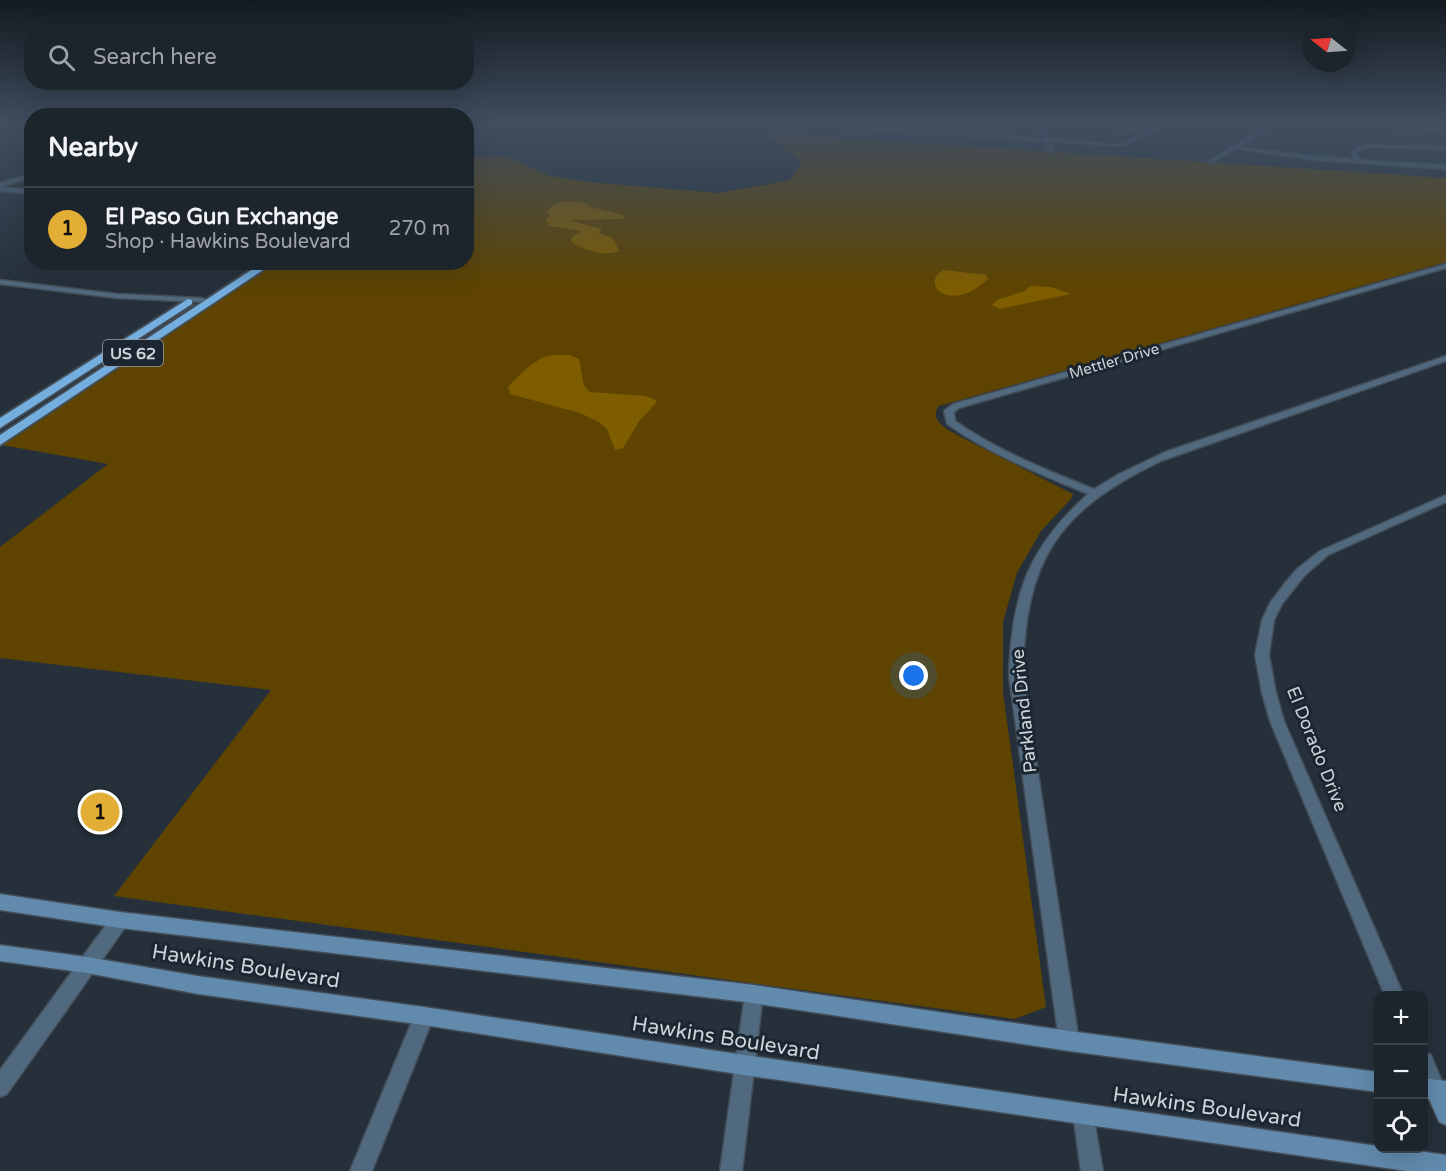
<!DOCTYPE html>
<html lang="en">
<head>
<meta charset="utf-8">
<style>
  body { margin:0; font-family:"Varela Round",sans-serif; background:#293038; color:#f1f3f6 }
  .controls { position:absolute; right:18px; bottom:18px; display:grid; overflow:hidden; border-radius:12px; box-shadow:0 6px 24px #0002 }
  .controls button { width:54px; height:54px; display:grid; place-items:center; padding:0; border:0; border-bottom:2px solid #3a4148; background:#1c242c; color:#f1f3f6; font:30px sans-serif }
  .compass { position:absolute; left:1302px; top:18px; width:54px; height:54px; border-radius:50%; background:#1c242c; box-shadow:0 6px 24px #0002; rotate:287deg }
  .you { position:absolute; left:914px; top:676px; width:21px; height:21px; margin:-15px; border:4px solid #fff; border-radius:50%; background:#1a73e8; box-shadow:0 0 0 9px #1a73e833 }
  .badge { display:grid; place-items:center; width:39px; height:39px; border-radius:50%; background:#e3ae35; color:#111; font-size:20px; font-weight:700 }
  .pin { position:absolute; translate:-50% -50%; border:3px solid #fff; box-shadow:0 2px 6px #0006 }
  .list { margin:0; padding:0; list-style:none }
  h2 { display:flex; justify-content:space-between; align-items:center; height:78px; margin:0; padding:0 24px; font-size:26px }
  h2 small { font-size:20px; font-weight:400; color:#a0a4a9 }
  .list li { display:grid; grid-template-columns:39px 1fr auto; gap:18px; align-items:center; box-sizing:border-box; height:84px; padding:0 24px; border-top:2px solid #3a4148 }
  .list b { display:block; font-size:22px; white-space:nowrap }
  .list p { margin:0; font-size:20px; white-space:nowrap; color:#a0a4a9 }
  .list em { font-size:20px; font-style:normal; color:#a0a4a9 }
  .icon { flex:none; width:33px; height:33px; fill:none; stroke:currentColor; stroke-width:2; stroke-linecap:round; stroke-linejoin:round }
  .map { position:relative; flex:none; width:1446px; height:1171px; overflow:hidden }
  .search { position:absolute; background:#1c242c; box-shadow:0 6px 24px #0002; left:24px; top:24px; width:450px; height:66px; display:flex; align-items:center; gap:15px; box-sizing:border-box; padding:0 21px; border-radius:24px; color:#a0a4a9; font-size:22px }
  .panel { position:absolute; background:#1c242c; box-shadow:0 6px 24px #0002; left:24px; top:108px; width:450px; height:162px; border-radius:24px }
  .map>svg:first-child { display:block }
  .green { fill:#5e4400 }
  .water { fill:#7e5c00 }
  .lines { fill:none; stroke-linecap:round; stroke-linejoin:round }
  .minor-casing { stroke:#434d57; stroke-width:3 }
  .tertiary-casing { stroke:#434d57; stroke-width:3 }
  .secondary-casing { stroke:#434d57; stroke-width:3 }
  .trunk-casing { stroke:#434d57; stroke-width:4 }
  .minor { fill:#50697f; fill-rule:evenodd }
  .tertiary { fill:#50697f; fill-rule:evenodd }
  .secondary { fill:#618aac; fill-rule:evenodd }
  .trunk { fill:#74aedf; fill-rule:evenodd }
  .labels { text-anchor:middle; stroke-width:6; stroke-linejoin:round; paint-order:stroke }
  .far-street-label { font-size:15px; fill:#ccd3da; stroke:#1b2630 }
  .shield { fill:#1b2630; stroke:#979fa7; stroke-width:1.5 }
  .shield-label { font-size:16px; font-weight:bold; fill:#ccd3da }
  .street-label { font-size:18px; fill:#ccd3da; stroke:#1b2630 }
  .near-street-label { font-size:21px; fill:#ccd3da; stroke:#1b2630 }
</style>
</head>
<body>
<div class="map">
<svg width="1446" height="1171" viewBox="0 0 1446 1171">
  <rect width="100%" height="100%" fill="#25303a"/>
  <!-- green -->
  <path class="green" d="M 769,133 L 1446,178 L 1446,262 L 939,406 C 928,420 948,430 959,436 L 1073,494 L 1071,499 L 1041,531 L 1017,573 L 1003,622 L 1003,692 L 1046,1007 L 1015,1019 L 114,896 L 271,690 L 0,658 L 0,547 L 108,464 L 2,445 L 275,263 L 466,262 L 467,157 L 506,157 L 550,176 L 589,182 L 719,193 L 790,180 L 802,162 L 770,137 Z"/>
  <!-- water -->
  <path class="water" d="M 565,201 L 586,203 L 588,206 L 626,216 L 623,219 L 569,220 L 602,229 L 599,233 L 613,238 L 619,251 C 602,257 586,250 571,242 L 572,237 L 581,231 L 549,226 L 546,219 L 550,217 L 547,212 L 553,205 Z
    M 944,270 L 986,275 L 988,279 C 948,316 919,282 944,270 Z
    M 1030,286 L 1051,287 L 1071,294 L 999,309 L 992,305 L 997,300 L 1025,291 Z
    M 553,355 L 569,355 L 579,359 L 584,386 L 590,392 L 646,396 L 656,400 L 657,402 L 640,420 L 623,448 L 615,450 L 607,429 L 599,422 L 580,413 L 510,394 L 508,387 C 522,373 534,358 553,355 Z"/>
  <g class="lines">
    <defs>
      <path id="minor" d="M 806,125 L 833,125 L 1114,144 L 1122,144 L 1148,131 L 1085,125 L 1153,129 L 1160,125 L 1166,125 L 1123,146 Z
        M 1369,125 L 1446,129 L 1446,131 L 1371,126 Z
        M 24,139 L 32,139 L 32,141 L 22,141 Z
        M 1371,145 L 1446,147 L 1446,149 L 1371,147 L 1362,149 L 1356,153 L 1360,160 L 1446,165 L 1446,169 L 1313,160 L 1233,148 L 1235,147 L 1313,156 L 1355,159 L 1351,152 L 1358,147 Z
        M 32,174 L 32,177 L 0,187 L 0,183 Z
        M 0,187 L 32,190 L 32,194 L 0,191 Z
        M 1446,264 L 1446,268 L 959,408 L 954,412 L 955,421 C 998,451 1046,470 1094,489 L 1119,474 L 1165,452 L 1446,356 L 1446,361 L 1161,461 C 1057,511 1025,560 1023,675 L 1079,1041 L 1076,1048 L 1069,1051 L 1062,1048 L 1059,1041 L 1009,675 C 1012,595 1027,549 1088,494 C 1039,474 990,454 947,424 L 944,411 L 953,404 Z
        M 0,280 L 117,294 L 202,298 L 206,300 L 202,302 L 117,298 L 0,284 Z
        M 120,912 L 126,914 L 129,920 L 126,926 L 7,1094 L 0,1097 L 0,1070 L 114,914 Z
        M 754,985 L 761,988 L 763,994 L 742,1171 L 720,1171 L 745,994 L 747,988 Z
        M 424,1007 L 431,1009 L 434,1016 L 372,1171 L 350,1171 L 417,1009 Z
        M 1083,1104 L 1090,1107 L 1093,1114 L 1103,1171 L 1081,1171 L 1073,1114 L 1076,1107 Z"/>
      <path id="tertiary" d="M 1037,125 L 1041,125 L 1054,152 L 1050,151 Z
        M 1268,125 L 1274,125 L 1212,163 L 1207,162 Z
        M 1446,495 L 1446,502 L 1328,555 L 1305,575 L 1282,604 L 1274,620 L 1269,655 L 1276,693 L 1284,721 L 1404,996 L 1385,996 L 1270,721 L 1262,693 L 1255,655 L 1262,620 L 1270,603 L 1285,583 L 1297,569 L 1320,551 Z
        M 1424,1052 L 1431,1055 L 1445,1089 L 1442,1096 L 1435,1099 L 1428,1096 L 1424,1085 Z"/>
      <path id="secondary" d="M 0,894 L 120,912 L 746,984 L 1069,1031 L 1378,1072 L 1378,1092 L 1069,1051 L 746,1002 L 120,928 L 0,910 Z
        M 0,945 L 87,957 L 198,976 L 424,1007 L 744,1055 L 1378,1146 L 1378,1148 L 1398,1148 L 1446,1155 L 1446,1171 L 1407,1171 L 744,1075 L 424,1025 L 198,994 L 87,973 L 0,961 Z
        M 1424,1078 L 1446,1081 L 1446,1125 L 1439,1122 L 1429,1099 L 1424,1098 Z"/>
      <path id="trunk" d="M 469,125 L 477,125 L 466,132 L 466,127 Z
        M 257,262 L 266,262 L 263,270 L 0,445 L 0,435 L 256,267 Z
        M 188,299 L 192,300 L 192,304 L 0,428 L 0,418 Z"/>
    </defs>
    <!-- minor casing -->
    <use href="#minor" class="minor-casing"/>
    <!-- tertiary casing -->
    <use href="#tertiary" class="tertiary-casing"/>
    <!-- secondary casing -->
    <use href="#secondary" class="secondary-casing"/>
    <!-- trunk casing -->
    <use href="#trunk" class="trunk-casing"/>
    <!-- minor -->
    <use href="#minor" class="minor"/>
    <!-- tertiary -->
    <use href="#tertiary" class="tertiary"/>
    <!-- secondary -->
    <use href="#secondary" class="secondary"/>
    <!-- trunk -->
    <use href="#trunk" class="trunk"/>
  </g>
  <!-- sky -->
  <linearGradient id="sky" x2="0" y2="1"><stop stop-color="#141a20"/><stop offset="0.43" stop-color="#404e60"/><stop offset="1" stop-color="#404e60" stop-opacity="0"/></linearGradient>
  <rect width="1446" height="289" fill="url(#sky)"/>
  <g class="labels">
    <!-- far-street labels -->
    <g class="far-street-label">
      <text transform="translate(1114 361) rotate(-16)" y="5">Mettler Drive</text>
    </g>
    <!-- shield labels -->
    <rect class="shield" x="103" y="340" width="60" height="26" rx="4.5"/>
    <g class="shield-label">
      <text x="133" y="359">US 62</text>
    </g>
    <!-- street labels -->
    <g class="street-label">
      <text transform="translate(1024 711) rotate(-96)" y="6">Parkland Drive</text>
      <text transform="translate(1317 749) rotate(68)" y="6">El Dorado Drive</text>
    </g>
    <!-- near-street labels -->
    <g class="near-street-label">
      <text transform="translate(246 966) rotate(9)" y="7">Hawkins Boulevard</text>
      <text transform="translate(726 1038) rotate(9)" y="7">Hawkins Boulevard</text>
      <text transform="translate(1207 1107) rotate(8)" y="7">Hawkins Boulevard</text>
    </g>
  </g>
</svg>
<div class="controls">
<button>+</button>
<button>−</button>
<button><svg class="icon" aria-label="locate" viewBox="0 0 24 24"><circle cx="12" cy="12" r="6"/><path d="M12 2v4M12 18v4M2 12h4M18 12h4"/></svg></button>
</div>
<svg class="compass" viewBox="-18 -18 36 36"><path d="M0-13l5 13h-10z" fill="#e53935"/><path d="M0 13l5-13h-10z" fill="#a0a4a9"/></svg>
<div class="you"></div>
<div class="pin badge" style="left:100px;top:812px">1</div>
<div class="search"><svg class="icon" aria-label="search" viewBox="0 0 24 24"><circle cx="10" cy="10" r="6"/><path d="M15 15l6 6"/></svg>Search here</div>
<section class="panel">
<h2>Nearby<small></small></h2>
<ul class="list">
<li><span class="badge">1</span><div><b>El Paso Gun Exchange</b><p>Shop · Hawkins Boulevard</p></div><em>270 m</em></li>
</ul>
</section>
</div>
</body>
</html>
